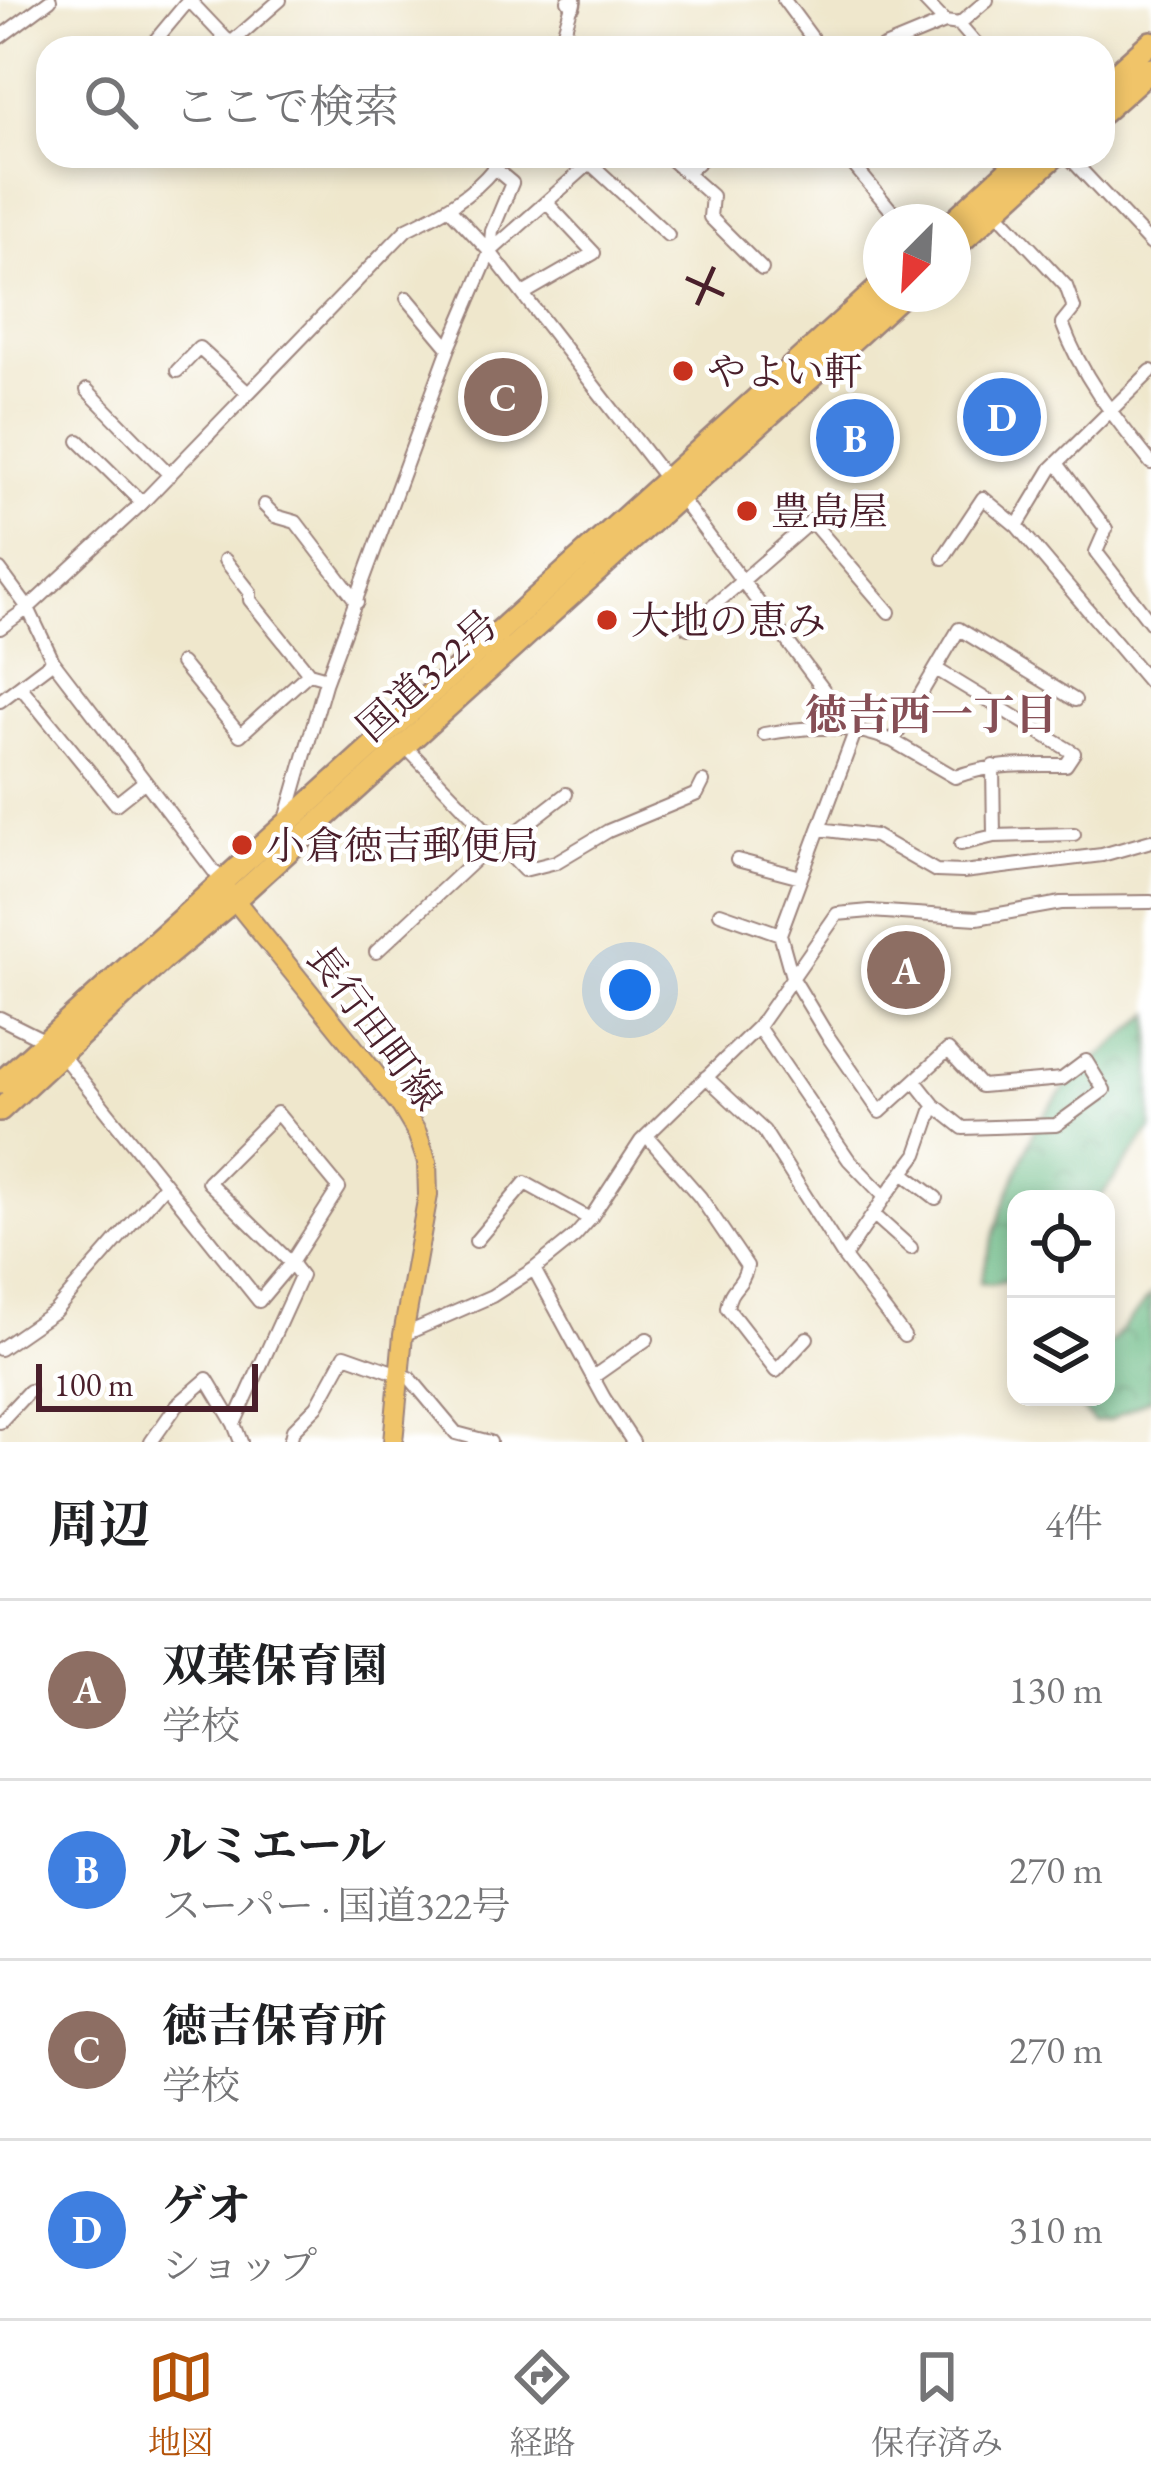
<!DOCTYPE html>
<html lang="ja">
<head>
<meta charset="utf-8">
<style>
  body { margin:0; font-family:"EB Garamond","Noto Serif JP",serif; background:#f6f6f6; color:#202124 }
  .controls { position:absolute; right:36px; bottom:36px; display:grid; overflow:hidden; border-radius:24px; box-shadow:0 6px 18px #0003 }
  .controls button { width:108px; height:108px; display:grid; place-items:center; padding:0; border:0; border-bottom:3px solid #e0e0e0; background:#fff; color:#202124; font:60px sans-serif }
  .compass { position:absolute; left:863px; top:204px; width:108px; height:108px; border-radius:50%; background:#fff; box-shadow:0 6px 18px #0003; rotate:204deg }
  .scale { position:absolute; left:36px; bottom:30px; width:222px; box-sizing:border-box; padding-left:12px; border:6px solid #4a1f2b; border-top:0; font-size:33px; line-height:42px; white-space:nowrap; color:#4a1f2b; -webkit-text-stroke:9px #fff; paint-order:stroke }
  .you { position:absolute; left:630px; top:990px; width:42px; height:42px; margin:-30px; border:9px solid #fff; border-radius:50%; background:#1a73e8; box-shadow:0 0 0 18px #1a73e833 }
  .badge { display:grid; place-items:center; width:78px; height:78px; border-radius:50%; background:#b45309; color:#fff; font-size:39px; font-weight:700 }
  .pin { position:absolute; translate:-50% -50%; border:6px solid #fff; box-shadow:0 3px 12px #0006 }
  .list { margin:0; padding:0; list-style:none }
  h2 { display:flex; justify-content:space-between; align-items:center; height:156px; margin:0; padding:0 48px; font-size:51px }
  h2 small { font-size:39px; font-weight:400; color:#757577 }
  .list li { display:grid; grid-template-columns:78px 1fr auto; gap:36px; align-items:center; box-sizing:border-box; height:180px; padding:0 48px; border-top:3px solid #e0e0e0 }
  .list b { display:block; font-size:45px; white-space:nowrap }
  .list p { margin:0; font-size:39px; white-space:nowrap; color:#757577 }
  .list em { font-size:39px; font-style:normal; color:#757577 }
  .icon { flex:none; width:66px; height:66px; fill:none; stroke:currentColor; stroke-width:2; stroke-linecap:round; stroke-linejoin:round }
  .map { position:relative; flex:none; width:1151px; height:1442px; overflow:hidden }
  .search { position:absolute; background:#fff; box-shadow:0 6px 18px #0003; left:36px; right:36px; top:36px; height:132px; display:flex; align-items:center; gap:30px; box-sizing:border-box; padding:0 42px; border-radius:36px; color:#757577; font-size:45px }
  .sheet { height:876px; background:#fff }
  nav { display:flex; justify-content:space-around; align-items:center; box-sizing:border-box; height:168px; border-top:3px solid #e0e0e0; background:#fff; font-size:33px; color:#757577 }
  nav a { display:grid; justify-items:center; gap:6px }
  nav .on { color:#b45309 }
  .map>svg:first-child { display:block }
  .forest { fill:url(#forest-crowns); stroke:#5b6d58; stroke-width:3 }
  .lines { fill:none; stroke-linecap:round; stroke-linejoin:round }
  .minor-casing { stroke:#9c837c; stroke-width:16 }
  .tertiary-casing { stroke:#9c837c; stroke-width:20 }
  .primary-casing { stroke:#9c837c; stroke-width:22 }
  .trunk-casing { stroke:#9c837c; stroke-width:26 }
  .minor { stroke:#fff; stroke-width:12 }
  .tertiary { stroke:#fff; stroke-width:15 }
  .primary { stroke:#f0c469; stroke-width:18 }
  .trunk { stroke:#f0c469; stroke-width:21 }
  .ticks { fill:none; stroke:#4a1f2b; stroke-width:4.5 }
  .poi-dot { fill:#c8321e; stroke:#fff; stroke-width:4.5 }
  .labels { text-anchor:middle; stroke-width:9; stroke-linejoin:round; paint-order:stroke }
  .poi-label { font-size:39px; fill:#4a1f2b; stroke:#fff; text-anchor:start }
  .street-label { font-size:39px; fill:#4a1f2b; stroke:#fff }
  .neighbourhood-label { font-size:42px; font-weight:bold; fill:#864f56; stroke:#fff }
</style>
</head>
<body>
<div class="map">
<svg width="1151" height="1442" viewBox="0 0 1151 1442">
  <defs>
    <pattern id="forest-crowns" width="20" height="18" patternUnits="userSpaceOnUse" patternTransform="scale(3)"><rect width="20" height="18" fill="#6cbb86"/><path d="M2 6a3 3 0 1 1 6 0M12 15a3 3 0 1 1 6 0" fill="none" stroke="#5b976e"/></pattern>
  </defs>
  <rect width="100%" height="100%" fill="#fff"/>
  <filter id="ink" filterUnits="userSpaceOnUse"><feTurbulence type="fractalNoise" baseFrequency=".00833" numOctaves="2"/><feDisplacementMap in="SourceGraphic" scale="24" xChannelSelector="R" yChannelSelector="G"/><feConvolveMatrix kernelMatrix="1 2 1 2 8 2 1 2 1" color-interpolation-filters="sRGB"/></filter>
  <filter id="wash" filterUnits="userSpaceOnUse"><feTurbulence type="fractalNoise" baseFrequency=".004" numOctaves="4" result="noise"/><feDisplacementMap in="SourceGraphic" scale="48" xChannelSelector="R" yChannelSelector="G"/><feGaussianBlur stdDeviation="2.7" result="paint"/><feColorMatrix in="noise" values="0 0 0 0 0 0 0 0 0 0 0 0 0 0 0 0 0 1.4 0 .05"/><feComposite in="paint" operator="in"/></filter>
  <g filter="url(#wash)">
    <rect width="100%" height="100%" fill="#efe7cc"/>
    <!-- forest -->
    <path class="forest" d="M 1151,1014 L 1151,1130 L 1099,1199 L 1016,1199 L 1016,1279 L 991,1284 L 980,1282 L 1002,1210 L 1036,1125 L 1070,1081 Z
      M 1151,1295 L 1151,1398 L 1110,1420 L 1094,1422 L 1082,1409 L 1082,1397 L 1106,1397 L 1106,1348 Z"/>
  </g>
  <g filter="url(#ink)">
    <g class="lines">
      <defs>
        <path id="minor" d="M 189,0 L 225,38 L 241,48
          M 784,0 L 818,46
          M 924,0 L 945,22 L 959,24 L 980,48
          M 959,24 L 987,0
          M 0,37 L 50,0
          M 232,42 L 280,0
          M 149,48 L 189,0
          M 559,48 L 572,5 L 568,1
          M 794,48 L 807,45 L 829,48
          M 882,48 L 945,22
          M 667,156 L 712,196 L 710,217 L 762,269
          M 846,156 L 901,222
          M 1068,156 L 1151,244
          M 590,163 L 668,235
          M 686,173 L 705,156
          M 449,208 L 490,252 L 667,480 L 855,732 L 780,934 L 792,977 L 827,1035 L 880,1112 L 948,1050 L 981,1086 L 1062,1079 L 1086,1061 L 1104,1090 L 1056,1125 L 963,1128 L 934,1105 L 915,1081
          M 994,209 L 1066,286 L 1074,308 L 1062,323 C 1082,378 1115,418 1151,463
          M 491,251 L 598,156
          M 523,294 L 594,253 L 546,202
          M 407,298 L 449,348
          M 177,371 L 199,348 L 248,393
          M 87,390 L 170,475
          M 79,441 L 142,503
          M 1057,463 L 1106,529 L 1096,552 L 1151,623
          M 264,505 L 275,516 L 296,522 L 357,602
          M 1017,526 L 1149,682
          M 943,558 L 983,498 L 1017,526 L 1052,468 L 1151,371
          M 225,560 L 250,592 L 250,600 L 309,673
          M 0,570 L 28,608 L 53,661 L 223,883
          M 0,628 L 28,608 L 142,503 L 407,229 C 440,213 471,197 494,168
          M 688,628 L 811,521 L 889,612
          M 181,663 L 240,735 L 309,673 L 327,678
          M 936,669 L 1074,753 L 1066,765 C 1028,765 992,763 955,777 L 893,741 L 959,629 L 1075,700
          M 20,686 L 116,804 L 145,781
          M 0,701 L 53,661
          M 764,734 C 808,726 851,724 893,741
          M 404,745 L 524,870 L 556,862 L 608,831 L 697,794 L 703,782
          M 286,820 L 325,684 L 449,348 L 490,252 L 492,231 L 512,183 L 494,168 L 506,156
          M 819,829 L 875,836 L 936,871 L 963,872 L 1102,855 L 1151,841
          M 994,836 L 1074,834
          M 961,844 L 994,836 L 993,766
          M 500,845 L 566,794
          M 737,860 L 801,877
          M 720,913 L 780,934
          M 376,952 L 496,840
          M 0,1018 L 46,1041 L 61,1054 L 259,1301 L 291,1263 L 208,1182 L 277,1113 L 339,1188 L 291,1263 L 301,1276 L 234,1424 L 207,1379 L 177,1405 L 151,1442
          M 758,1027 L 849,1160 L 885,1197 L 917,1154 L 934,1105
          M 706,1077 L 764,1131 L 844,1257 L 904,1336
          M 647,1136 L 700,1197 L 747,1266 C 742,1289 730,1285 727,1308 L 776,1371 L 807,1338
          M 903,1173 L 936,1198
          M 873,1214 L 911,1248
          M 476,1241 L 525,1183 L 590,1219
          M 844,1257 L 885,1197
          M 534,1269 L 604,1398 L 633,1442
          M 403,1335 L 492,1296 L 534,1269 L 575,1236 L 590,1219 L 641,1141 L 758,1027 L 837,914 L 870,911 L 977,918 L 1061,903 L 1151,902
          M 0,1349 L 55,1311 L 165,1185
          M 593,1377 L 647,1339
          M 0,1422 L 29,1391
          M 234,1424 L 241,1442
          M 290,1442 L 293,1430 L 317,1406 L 345,1355 L 410,1378 L 456,1433 L 490,1442"/>
        <path id="tertiary" d="M 572,5 L 573,0"/>
        <path id="primary" d="M 229,893 L 401,1106 L 417,1133 L 427,1162 L 428,1195 L 403,1335 L 393,1442"/>
        <path id="trunk" d="M 1103,85 L 1151,42
          M 1103,112 L 1151,69
          M 952,222 L 1024,156
          M 953,249 L 1055,156
          M 0,1083 L 881,286
          M 0,1110 L 162,960 L 234,900 L 903,294"/>
      </defs>
      <!-- minor casing -->
      <use href="#minor" class="minor-casing"/>
      <!-- tertiary casing -->
      <use href="#tertiary" class="tertiary-casing"/>
      <!-- primary casing -->
      <use href="#primary" class="primary-casing"/>
      <!-- trunk casing -->
      <use href="#trunk" class="trunk-casing"/>
      <!-- minor -->
      <use href="#minor" class="minor"/>
      <!-- tertiary -->
      <use href="#tertiary" class="tertiary"/>
      <!-- primary -->
      <use href="#primary" class="primary"/>
      <!-- trunk -->
      <use href="#trunk" class="trunk"/>
    </g>
  </g>
  <!-- ticks -->
  <path class="ticks" d="M 686,278 L 724,295M 697,305 L 714,267"/>
  <!-- markers -->
  <g class="poi-dot">
    <circle cx="683" cy="371" r="12"/>
    <circle cx="747" cy="511" r="12"/>
    <circle cx="607" cy="620" r="12"/>
    <circle cx="242" cy="845" r="12"/>
  </g>
  <g class="labels">
    <!-- poi labels -->
    <g class="poi-label">
      <text x="707" y="385">やよい軒</text>
      <text x="771" y="525">豊島屋</text>
      <text x="631" y="634">大地の恵み</text>
      <text x="266" y="859">小倉徳吉郵便局</text>
    </g>
    <!-- street labels -->
    <g class="street-label">
      <text transform="translate(427 675) rotate(-42)" y="14">国道322号</text>
      <text transform="translate(375 1027) rotate(53)" y="14">長行田町線</text>
    </g>
    <!-- neighbourhood labels -->
    <g class="neighbourhood-label">
      <text x="931" y="729">徳吉西一丁目</text>
    </g>
  </g>
</svg>
<div class="controls">
<button><svg class="icon" aria-label="locate" viewBox="0 0 24 24"><circle cx="12" cy="12" r="6"/><path d="M12 2v4M12 18v4M2 12h4M18 12h4"/></svg></button>
<button><svg class="icon" aria-label="layers" viewBox="0 0 24 24"><path d="M12 4l9 5-9 5-9-5zM3 14l9 5 9-5"/></svg></button>
</div>
<svg class="compass" viewBox="-18 -18 36 36"><path d="M0-13l5 13h-10z" fill="#e53935"/><path d="M0 13l5-13h-10z" fill="#757577"/></svg>
<div class="scale">100 m</div>
<div class="you"></div>
<div class="pin badge" style="left:906px;top:970px;background:#8d6e63">A</div>
<div class="pin badge" style="left:855px;top:438px;background:#3f7fe0">B</div>
<div class="pin badge" style="left:503px;top:397px;background:#8d6e63">C</div>
<div class="pin badge" style="left:1002px;top:417px;background:#3f7fe0">D</div>
<div class="search"><svg class="icon" aria-label="search" viewBox="0 0 24 24"><circle cx="10" cy="10" r="6"/><path d="M15 15l6 6"/></svg>ここで検索</div>
</div>
<section class="sheet">
<h2>周辺<small>4件</small></h2>
<ul class="list">
<li><span class="badge" style="background:#8d6e63">A</span><div><b>双葉保育園</b><p>学校</p></div><em>130 m</em></li>
<li><span class="badge" style="background:#3f7fe0">B</span><div><b>ルミエール</b><p>スーパー · 国道322号</p></div><em>270 m</em></li>
<li><span class="badge" style="background:#8d6e63">C</span><div><b>徳吉保育所</b><p>学校</p></div><em>270 m</em></li>
<li><span class="badge" style="background:#3f7fe0">D</span><div><b>ゲオ</b><p>ショップ</p></div><em>310 m</em></li>
</ul>
</section>
<nav>
<a class="on"><svg class="icon" aria-label="map" viewBox="0 0 24 24"><path d="M3 6l6-2 6 2 6-2v14l-6 2-6-2-6 2zM9 4v14M15 6v14"/></svg>地図</a>
<a><svg class="icon" aria-label="directions" viewBox="0 0 24 24"><path d="M12 3l9 9-9 9-9-9zM9 14v-3h6M13 9l2 2-2 2"/></svg>経路</a>
<a><svg class="icon" aria-label="saved" viewBox="0 0 24 24"><path d="M7 4h10v16l-5-4-5 4z"/></svg>保存済み</a>
</nav>
</body>
</html>
